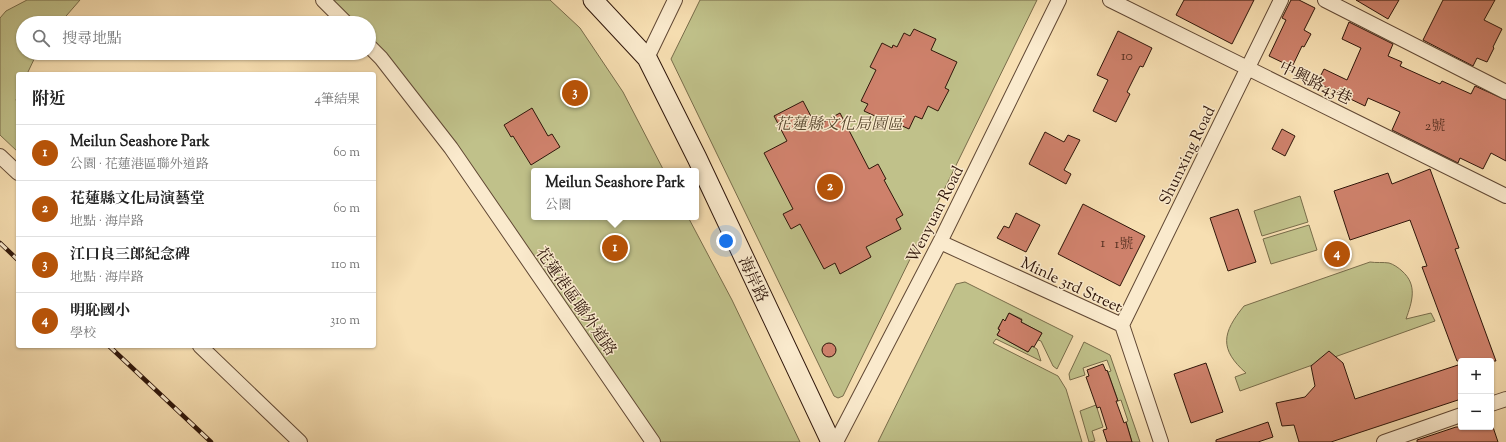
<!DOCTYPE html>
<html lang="zh-TW">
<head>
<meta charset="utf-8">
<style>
  body { margin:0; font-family:"Sorts Mill Goudy","Noto Serif TC",serif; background:#f6f6f6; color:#222 }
  .controls { position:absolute; right:12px; bottom:12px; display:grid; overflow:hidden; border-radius:4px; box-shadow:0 1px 3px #0004 }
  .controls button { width:36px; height:36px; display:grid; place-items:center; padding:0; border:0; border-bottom:1px solid #e0e0e0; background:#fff; color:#222; font:20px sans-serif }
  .you { position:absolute; left:726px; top:241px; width:14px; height:14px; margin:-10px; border:3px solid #fff; border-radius:50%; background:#1a73e8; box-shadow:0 0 0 6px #1a73e833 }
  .badge { display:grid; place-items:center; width:26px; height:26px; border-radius:50%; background:#b45309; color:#fff; font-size:13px; font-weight:700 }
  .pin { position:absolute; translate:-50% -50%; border:2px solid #fff; box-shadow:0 1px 4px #0006 }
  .popup { position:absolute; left:531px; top:168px; width:168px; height:52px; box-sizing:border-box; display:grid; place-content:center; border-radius:4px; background:#fff; filter:drop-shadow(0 1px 3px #0005); font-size:13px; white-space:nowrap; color:#767676 }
  .popup b { font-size:15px; color:#222 }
  .popup::after { content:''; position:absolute; left:50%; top:100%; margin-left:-8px; border:8px solid transparent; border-top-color:#fff }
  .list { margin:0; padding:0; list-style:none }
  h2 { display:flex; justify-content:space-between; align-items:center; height:52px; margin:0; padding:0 16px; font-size:17px }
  h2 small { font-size:13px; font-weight:400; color:#767676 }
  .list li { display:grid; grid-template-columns:26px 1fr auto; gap:12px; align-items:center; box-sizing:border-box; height:56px; padding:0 16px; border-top:1px solid #e0e0e0 }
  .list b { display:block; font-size:15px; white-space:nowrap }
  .list p { margin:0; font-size:13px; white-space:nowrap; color:#767676 }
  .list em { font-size:13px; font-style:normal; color:#767676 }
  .icon { flex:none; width:22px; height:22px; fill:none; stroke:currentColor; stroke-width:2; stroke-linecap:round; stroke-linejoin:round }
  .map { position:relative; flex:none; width:1506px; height:442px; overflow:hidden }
  .search { position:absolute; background:#fff; box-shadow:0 1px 3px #0004; left:16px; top:16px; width:360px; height:44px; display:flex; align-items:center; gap:10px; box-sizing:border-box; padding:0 14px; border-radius:22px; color:#767676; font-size:15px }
  .panel { position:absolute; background:#fff; box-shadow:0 1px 3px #0004; left:16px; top:72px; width:360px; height:276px; border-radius:4px }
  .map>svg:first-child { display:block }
  .green { fill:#c0c18a; stroke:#786c4a }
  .building { fill:#ce816b; stroke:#2f160a }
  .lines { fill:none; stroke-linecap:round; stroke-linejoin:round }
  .minor-casing { stroke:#614834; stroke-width:16 }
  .secondary-casing { stroke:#2f160a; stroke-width:21 }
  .minor { stroke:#faeacd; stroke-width:14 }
  .secondary { stroke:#faeacd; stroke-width:19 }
  .rail-casing { stroke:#2f160a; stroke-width:4.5 }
  .rail { stroke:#faeacd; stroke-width:3; stroke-dasharray:9; stroke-linecap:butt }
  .labels { text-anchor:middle; stroke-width:3; stroke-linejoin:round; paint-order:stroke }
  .number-label { font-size:14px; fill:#573122 }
  .street-label { font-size:16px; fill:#2f160a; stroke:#faeacd }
  .park-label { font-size:16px; font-style:italic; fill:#5a4930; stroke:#faeacd }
</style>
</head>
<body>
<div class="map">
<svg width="1506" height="442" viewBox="0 0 1506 442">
  <rect width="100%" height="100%" fill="#f7dfb2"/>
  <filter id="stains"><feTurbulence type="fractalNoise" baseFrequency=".005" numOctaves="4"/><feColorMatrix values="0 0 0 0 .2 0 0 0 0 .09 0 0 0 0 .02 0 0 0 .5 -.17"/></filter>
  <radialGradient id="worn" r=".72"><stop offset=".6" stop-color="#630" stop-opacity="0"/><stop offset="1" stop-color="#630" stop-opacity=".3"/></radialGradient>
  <!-- green -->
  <path class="green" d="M 27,0 L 80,0 L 60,23 L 23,23 L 23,53 L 37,53 L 27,74 L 18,74 L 18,95 L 16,100 L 18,103 L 18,152 L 0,135 L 0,18 L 6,11 Z
    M 330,0 L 550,0 L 580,28 L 623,92 L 664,171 L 534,171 L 534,217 L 688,217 L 732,300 L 800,442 L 656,442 L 369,40 L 369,23 L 352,23 Z
    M 700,0 L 1037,0 L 843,396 L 838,398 L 834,396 L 671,59 Z
    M 1300,196 L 1308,222 L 1262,236 L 1254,211 Z
    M 1309,225 L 1317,250 L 1271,264 L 1263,239 Z
    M 1370,262 C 1376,263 1383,262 1389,263 C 1393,264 1399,268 1402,271 C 1418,285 1412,302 1406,319 L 1431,313 L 1435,321 L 1240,391 L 1235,377 L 1246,373 C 1219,349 1222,333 1244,306 Z
    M 965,282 L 1073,336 L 1057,369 L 1053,366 L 1041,341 L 1038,340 L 1042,333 L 1021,322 L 1022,319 L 1009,313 L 1005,321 L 1003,320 L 998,328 L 1000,330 L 997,335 L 1028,352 L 1032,346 L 1037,349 L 1041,361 L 996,339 L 993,343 L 1058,376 L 1066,389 L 1082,442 L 878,442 L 956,284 Z
    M 1084,342 L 1110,355 L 1140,442 L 1132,442 L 1126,422 L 1128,421 L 1121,400 L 1118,401 L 1108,372 L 1111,371 L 1107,360 L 1083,368 L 1085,375 L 1070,380 L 1069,374 Z
    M 1096,405 L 1103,427 L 1092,431 L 1095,441 L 1089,442 L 1080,411 Z"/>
  <!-- building -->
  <path class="building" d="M 1184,0 L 1254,0 L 1232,44 L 1176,15 Z
    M 1291,0 L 1299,0 L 1315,8 L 1304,30 L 1311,34 L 1304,47 L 1302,46 L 1292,67 L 1269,56 L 1286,20 L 1282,18 Z
    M 1356,0 L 1399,0 L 1388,19 Z
    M 1443,0 L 1495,0 L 1484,20 L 1502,29 L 1493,47 L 1494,48 L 1487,62 L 1477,58 L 1473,66 L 1423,40 Z
    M 1349,22 L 1393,44 L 1388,56 L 1402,62 L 1400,66 L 1440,84 L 1442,81 L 1471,94 L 1475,86 L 1506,100 L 1506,161 L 1491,153 L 1483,169 L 1460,158 L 1458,163 L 1392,130 L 1400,112 L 1368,98 L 1365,106 L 1317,83 L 1324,69 L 1347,80 L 1361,48 L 1342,39 Z
    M 914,29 L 936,39 L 931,50 L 957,62 L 945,88 L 949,90 L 938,111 L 928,106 L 922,119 L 915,116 L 909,129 L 887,119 L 886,121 L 864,111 L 868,104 L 861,101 L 876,70 L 870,67 L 882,43 L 892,48 L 893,45 L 897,47 L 904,33 L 910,36 Z
    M 1118,31 L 1152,48 L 1143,67 L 1140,66 L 1127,92 L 1130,94 L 1116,122 L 1093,111 L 1108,80 L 1097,75 Z
    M 803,101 L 816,126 L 840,113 L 869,169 L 878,164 L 886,179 L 884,180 L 903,215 L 896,219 L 901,229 L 866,247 L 871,257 L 840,274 L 835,263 L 824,269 L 800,224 L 791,229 L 783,214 L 793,209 L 764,153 L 787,141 L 774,116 Z
    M 532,108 L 548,136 L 552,134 L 560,147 L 531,165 L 513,136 L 511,137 L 504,125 Z
    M 1282,129 L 1295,136 L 1285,156 L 1272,149 Z
    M 1045,132 L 1064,142 L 1068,135 L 1080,140 L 1064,170 L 1071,174 L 1066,184 L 1029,164 Z
    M 1430,169 L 1459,248 L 1455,249 L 1496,361 L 1457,361 L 1422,267 L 1427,266 L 1410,220 L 1350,240 L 1334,191 L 1388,173 L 1392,184 Z
    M 1083,204 L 1145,236 L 1120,286 L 1058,254 Z
    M 1238,209 L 1256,262 L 1228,271 L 1210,218 Z
    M 1016,213 L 1040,225 L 1026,252 L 997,238 L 1004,226 L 1009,228 Z
    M 1009,313 L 1022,320 L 1021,322 L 1042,333 L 1034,347 L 1032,346 L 1028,352 L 997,335 L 1000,330 L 998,329 L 1003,319 L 1005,321 Z
    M822 350a7 7 0 1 1 14 0a7 7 0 1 1-14 0Z
    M 1329,351 L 1343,363 L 1355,399 L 1461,364 L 1461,399 L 1331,442 L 1299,442 L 1294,425 L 1282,426 L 1276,403 L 1305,397 L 1315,386 L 1311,366 Z
    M 1206,363 L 1223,412 L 1191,423 L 1174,374 Z
    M 1103,364 L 1106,371 L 1107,370 L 1118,401 L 1116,401 L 1124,423 L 1126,422 L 1132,442 L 1107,442 L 1103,430 L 1107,429 L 1100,407 L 1097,408 L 1086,377 L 1089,376 L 1087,370 Z
    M 1268,422 L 1273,437 L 1258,442 L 1216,442 L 1216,440 Z
    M 1456,427 L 1493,427 L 1498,442 L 1417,442 L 1417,440 Z"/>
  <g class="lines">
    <defs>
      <path id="minor" d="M 323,0 L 346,23
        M 1110,0 L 1506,196
        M 1325,0 L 1506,92
        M 369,46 L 381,58 L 451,148 L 653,442
        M 647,58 L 675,0
        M 0,156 L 18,173
        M 940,242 L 1122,325 L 1161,442
        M 1122,325 L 1281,0
        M 200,346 L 300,442
        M 1491,404 L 1506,399
        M 836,442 L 940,242 L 1059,0
        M 1384,442 L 1461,415"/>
      <path id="secondary" d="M 593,0 L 647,58 L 697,158 L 831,442"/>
    </defs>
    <!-- minor casing -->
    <use href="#minor" class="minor-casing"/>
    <!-- secondary casing -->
    <use href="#secondary" class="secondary-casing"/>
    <!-- minor -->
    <use href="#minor" class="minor"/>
    <!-- secondary -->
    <use href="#secondary" class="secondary"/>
    <defs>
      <path id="rail" d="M 0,243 L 18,260
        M 109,346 L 211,442"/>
    </defs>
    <!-- rail casing -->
    <use href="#rail" class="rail-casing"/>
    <!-- rail -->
    <use href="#rail" class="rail"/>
  </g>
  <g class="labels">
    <!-- number labels -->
    <g class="number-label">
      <text x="1127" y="60">10</text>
      <text x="1435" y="130">2號</text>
      <text x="1103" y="247">1</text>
      <text x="1124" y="248">1號</text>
    </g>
    <!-- street labels -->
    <g class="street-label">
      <text transform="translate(1316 82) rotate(26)" y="6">中興路43巷</text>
      <text transform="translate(1186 155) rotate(-64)" y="6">Shunxing Road</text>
      <text transform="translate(934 214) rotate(-63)" y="6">Wenyuan Road</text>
      <text transform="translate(754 279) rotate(65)" y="6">海岸路</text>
      <text transform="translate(1072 284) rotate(25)" y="6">Minle 3rd Street</text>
      <text transform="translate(577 301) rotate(55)" y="6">花蓮港區聯外道路</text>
    </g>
    <!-- park labels -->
    <g class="park-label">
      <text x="839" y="129">花蓮縣文化局園區</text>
    </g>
  </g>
  <rect width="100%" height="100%" filter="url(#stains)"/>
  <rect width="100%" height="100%" fill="url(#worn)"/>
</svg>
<div class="controls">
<button>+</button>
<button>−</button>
</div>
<div class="you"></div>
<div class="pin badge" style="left:615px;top:248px">1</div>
<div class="popup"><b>Meilun Seashore Park</b>公園</div>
<div class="pin badge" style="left:830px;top:187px">2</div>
<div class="pin badge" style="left:575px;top:93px">3</div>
<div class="pin badge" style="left:1337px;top:254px">4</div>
<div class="search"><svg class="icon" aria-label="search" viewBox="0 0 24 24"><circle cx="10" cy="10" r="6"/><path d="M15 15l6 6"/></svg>搜尋地點</div>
<section class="panel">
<h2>附近<small>4筆結果</small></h2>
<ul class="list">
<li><span class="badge">1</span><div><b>Meilun Seashore Park</b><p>公園 · 花蓮港區聯外道路</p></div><em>60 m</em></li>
<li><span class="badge">2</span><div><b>花蓮縣文化局演藝堂</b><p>地點 · 海岸路</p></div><em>60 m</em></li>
<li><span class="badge">3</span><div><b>江口良三郎紀念碑</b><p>地點 · 海岸路</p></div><em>110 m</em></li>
<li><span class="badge">4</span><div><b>明恥國小</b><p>學校</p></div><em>310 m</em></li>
</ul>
</section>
</div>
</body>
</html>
